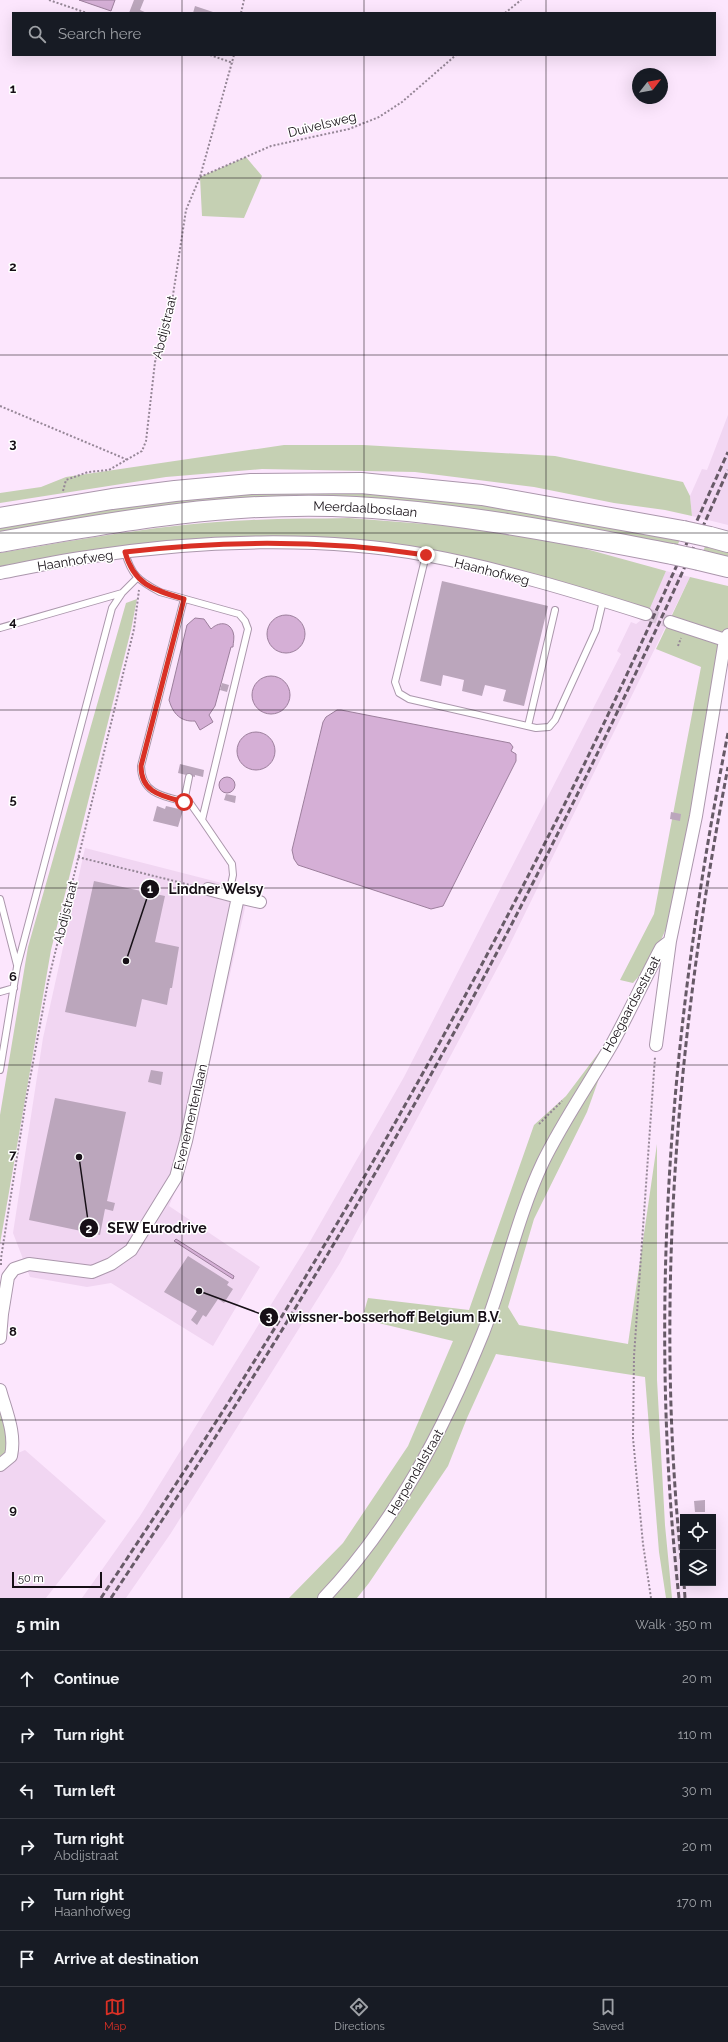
<!DOCTYPE html>
<html lang="en">
<head>
<meta charset="utf-8">
<style>
  body { margin:0; font-family:Raleway,sans-serif; background:#20242c; color:#f1f3f6 }
  .controls { position:absolute; right:12px; bottom:12px; display:grid; overflow:hidden; border-radius:0px; box-shadow:0 4px 16px #0002 }
  .controls button { width:36px; height:36px; display:grid; place-items:center; padding:0; border:0; border-bottom:1px solid #363941; background:#171b24; color:#f1f3f6; font:20px sans-serif }
  .compass { position:absolute; left:632px; top:68px; width:36px; height:36px; border-radius:50%; background:#171b24; box-shadow:0 4px 16px #0002; rotate:59deg }
  .scale { position:absolute; left:12px; bottom:10px; width:90px; box-sizing:border-box; padding-left:4px; border:2px solid #160f16; border-top:0; font-size:11px; line-height:14px; white-space:nowrap; color:#160f16; -webkit-text-stroke:3px #fff; paint-order:stroke }
  .stop { position:absolute; width:12px; height:12px; margin:-9px; border:3px solid #d93025; border-radius:50%; background:#fff }
  .stop.end { background:#d93025; border-color:#fff; box-shadow:0 1px 4px #0008 }
  .list { margin:0; padding:0; list-style:none }
  h2 { display:flex; justify-content:space-between; align-items:center; height:52px; margin:0; padding:0 16px; font-size:17px }
  h2 small { font-size:13px; font-weight:400; color:#9ea1a6 }
  .list li { display:grid; grid-template-columns:26px 1fr auto; gap:12px; align-items:center; box-sizing:border-box; height:56px; padding:0 16px; border-top:1px solid #363941 }
  .list b { display:block; font-size:15px; white-space:nowrap }
  .list p { margin:0; font-size:13px; white-space:nowrap; color:#9ea1a6 }
  .list em { font-size:13px; font-style:normal; color:#9ea1a6 }
  .icon { flex:none; width:22px; height:22px; fill:none; stroke:currentColor; stroke-width:2; stroke-linecap:round; stroke-linejoin:round }
  .map { position:relative; flex:none; width:728px; height:1598px; overflow:hidden }
  .search { position:absolute; background:#171b24; box-shadow:0 4px 16px #0002; left:12px; right:12px; top:12px; height:44px; display:flex; align-items:center; gap:10px; box-sizing:border-box; padding:0 14px; border-radius:0px; color:#9ea1a6; font-size:15px }
  .sheet { height:388px; background:#171b24 }
  nav { display:flex; justify-content:space-around; align-items:center; box-sizing:border-box; height:56px; border-top:1px solid #363941; background:#171b24; font-size:11px; color:#9ea1a6 }
  nav a { display:grid; justify-items:center; gap:2px }
  nav .on { color:#d93025 }
  .map>svg:first-child { display:block }
  .built { fill:#f1d6f2 }
  .green { fill:#c5d0b3 }
  .water { fill:#d5afd6; stroke:#9c7f9c }
  .building { fill:#bba6bc }
  .lines { fill:none; stroke-linecap:round; stroke-linejoin:round }
  .minor-tunnel { stroke:#dac6da; stroke-width:12; stroke-dasharray:12 6; stroke-linecap:butt }
  .service-casing { stroke:#ab97ac; stroke-width:8 }
  .minor-casing { stroke:#ab97ac; stroke-width:14 }
  .trunk-casing { stroke:#ab97ac; stroke-width:22 }
  .path { stroke:#958696; stroke-width:2; stroke-dasharray:2 2; stroke-linecap:butt }
  .service { stroke:#fff; stroke-width:6 }
  .minor { stroke:#fff; stroke-width:12 }
  .trunk { stroke:#fff; stroke-width:20 }
  .rail { stroke:#675a67; stroke-width:3; stroke-dasharray:6 3; stroke-linecap:butt }
  .trunk-bridge-casing { stroke:#ab97ac; stroke-width:22; stroke-linecap:butt }
  .trunk-bridge { stroke:#fff; stroke-width:20 }
  .route { stroke:#d93025; stroke-width:5 }
  .grid { fill:none; stroke:#160f16; stroke-width:1; stroke-opacity:0.55 }
  .labels { text-anchor:middle; stroke-width:3; stroke-linejoin:round; paint-order:stroke }
  .street-label { font-size:13px; fill:#160f16; stroke:#fff }
  .grid-label { font-size:13px; text-anchor:middle; font-weight:bold; fill:#160f16; stroke:#fff; stroke-width:3; stroke-linejoin:round; paint-order:stroke }
  .leader { fill:none; stroke:#160f16; stroke-width:1.5 }
  .callout-dot { fill:#160f16; stroke:#fff; stroke-width:1.5 }
  .mark-label { font-size:12px; text-anchor:middle; font-weight:bold; fill:#fff }
  .callout-label { font-size:14px; text-anchor:middle; font-weight:bold; fill:#160f16; stroke:#fff; stroke-width:3; stroke-linejoin:round; paint-order:stroke }
</style>
</head>
<body>
<div class="map">
<svg width="728" height="1598" viewBox="0 0 728 1598">
  <rect width="100%" height="100%" fill="#fce6fd"/>
  <!-- built -->
  <path class="built" d="M 728,415 L 728,525 L 692,516 L 690,496 L 702,469 L 707,470 Z
    M 666,571 L 690,577 L 507,950 L 340,1263 L 171,1533 L 126,1598 L 82,1598 L 140,1516 L 308,1245 L 404,1077 L 621,654 L 617,651 L 631,622 L 636,624 L 645,617 Z
    M 85,848 L 249,890 L 188,1160 L 169,1206 L 260,1267 L 213,1346 L 111,1283 L 87,1287 L 30,1277 L 13,1233 L 43,1038 Z
    M 25,1450 L 106,1521 L 46,1598 L 0,1598 L 0,1465 L 11,1456 Z"/>
  <!-- green -->
  <path class="green" d="M 246,157 L 262,176 L 244,218 L 202,216 L 200,177 Z
    M 284,445 L 363,445 L 555,456 L 683,482 L 690,496 L 692,516 L 665,510 L 614,503 L 534,487 L 415,472 L 262,469 L 166,477 L 0,503 L 0,493 L 41,487 L 66,477 Z
    M 325,488 L 468,498 L 681,537 L 676,549 L 366,500 L 0,533 L 0,523 L 120,503 Z
    M 349,518 L 477,528 L 568,544 L 666,571 L 650,608 L 645,610 L 502,567 L 254,540 L 0,569 L 0,553 C 83,539 167,523 252,520 C 284,518 317,519 349,518 Z
    M 706,543 L 728,549 L 728,561 L 702,555 Z
    M 690,577 L 728,586 L 728,630 L 693,812 L 668,924 L 652,961 L 633,983 L 620,980 L 654,914 L 701,667 L 656,649 Z
    M 137,599 L 131,630 L 51,950 L 0,1244 L 0,1115 L 28,947 L 126,603 Z
    M 627,1015 L 611,1045 L 587,1112 L 534,1219 L 508,1307 L 519,1325 L 628,1344 L 657,1144 L 657,1380 L 665,1525 L 672,1598 L 666,1598 L 659,1552 L 645,1377 L 496,1354 L 467,1418 L 448,1466 L 369,1583 L 357,1598 L 289,1598 L 343,1543 L 408,1446 L 453,1341 L 362,1319 L 368,1298 L 469,1310 L 534,1125 L 566,1096 Z
    M 0,1390 L 13,1436 L 0,1465 Z"/>
  <!-- water -->
  <path class="water" d="M 79,0 L 115,0 L 111,11 Z
    M267 634a19 19 0 1 1 38 0a19 19 0 1 1-38 0Z
    M 195,618 L 204,619 L 211,629 C 218,622 229,621 233,632 C 235,637 233,643 233,647 L 231,647 L 215,706 L 209,715 L 213,722 L 200,730 L 195,721 C 181,722 173,714 169,700 L 187,625 Z
    M252 695a19 19 0 1 1 38 0a19 19 0 1 1-38 0Z
    M 337,710 L 341,710 L 510,743 L 513,747 L 511,751 L 516,754 L 516,761 L 443,906 L 431,909 L 298,865 L 294,859 L 292,850 L 323,722 L 326,717 Z
    M237 751a19 19 0 1 1 38 0a19 19 0 1 1-38 0Z
    M219 785a8 8 0 1 1 16 0a8 8 0 1 1-16 0Z
    M 176,1239 L 234,1276 L 233,1279 L 174,1241 Z"/>
  <!-- building -->
  <path class="building" d="M 134,0 L 144,0 L 140,10 L 147,13 L 129,13 Z
    M 195,6 L 216,13 L 193,13 Z
    M 442,581 L 548,606 L 524,706 L 503,701 L 506,690 L 485,685 L 482,696 L 462,691 L 464,680 L 443,675 L 441,686 L 420,681 Z
    M 222,683 L 229,685 L 227,692 L 220,690 Z
    M 180,764 L 204,770 L 203,777 L 195,775 L 195,777 L 178,773 Z
    M 226,794 L 236,796 L 235,803 L 224,800 Z
    M 157,806 L 165,809 L 166,806 L 183,810 L 178,827 L 153,821 Z
    M 671,812 L 681,814 L 680,821 L 670,819 Z
    M 94,881 L 165,896 L 155,942 L 179,947 L 172,988 L 170,988 L 167,1005 L 142,999 L 136,1027 L 65,1012 Z
    M 151,1070 L 163,1072 L 161,1085 L 148,1082 Z
    M 55,1098 L 126,1112 L 107,1201 L 115,1203 L 113,1211 L 105,1209 L 100,1235 L 29,1220 Z
    M 188,1256 L 229,1282 L 227,1285 L 233,1289 L 224,1303 L 218,1299 L 206,1317 L 203,1315 L 197,1325 L 191,1320 L 197,1311 L 164,1292 Z
    M 705,1500 L 705,1512 L 695,1512 L 694,1501 Z"/>
  <g class="lines">
    <!-- minor-tunnel -->
    <path class="minor-tunnel" d="M 646,614 L 670,622"/>
    <defs>
      <path id="service" d="M 125,552 C 131,575 139,581 160,592 L 239,614 L 245,621 L 248,629 L 202,820 L 232,864 L 233,875 L 229,894
        M 426,555 L 395,682 L 399,693 L 409,699 L 536,728 L 549,727 L 555,720 L 596,630 L 603,601
        M 122,593 L 137,578
        M 184,599 L 141,766 C 141,796 168,797 190,803 L 202,820
        M 0,628 L 122,593 L 112,608 L 17,967 L 0,1070
        M 528,726 L 555,610
        M 184,802 L 189,777
        M 0,899 L 17,965
        M 0,992 L 14,988"/>
      <path id="minor" d="M 0,573 C 31,567 63,560 94,556 C 197,540 324,536 426,555 C 501,569 574,591 646,614
        M 670,622 L 725,640
        M 208,889 L 238,897
        M 656,1045 L 670,941 L 696,816 L 725,640 L 728,635
        M 0,1338 L 2,1314 L 8,1277 L 14,1269 L 29,1264 L 92,1272 L 111,1264 L 131,1250 L 176,1177 L 186,1141 L 238,897 L 260,902
        M 0,1390 C 6,1412 16,1433 11,1456 L 0,1465
        M 324,1598 C 396,1522 444,1429 483,1333 C 505,1277 517,1217 543,1162 C 563,1121 589,1084 612,1044 C 629,1013 644,980 661,948 L 670,941"/>
      <g id="trunk">
        <path d="M 0,518 L 112,499 L 175,491 L 251,484 L 361,483 L 482,495 L 683,531"/>
        <path d="M 710,537 L 728,542"/>
        <path id="s1" d="M 0,542 C 118,521 235,500 356,507 C 463,513 567,534 672,554"/>
        <path d="M 699,560 L 728,567"/>
      </g>
    </defs>
    <!-- service casing -->
    <use href="#service" class="service-casing"/>
    <!-- minor casing -->
    <use href="#minor" class="minor-casing"/>
    <!-- trunk casing -->
    <use href="#trunk" class="trunk-casing"/>
    <!-- path -->
    <path class="path" d="M 49,0 L 87,13
      M 241,13 L 244,0
      M 505,13 L 521,0
      M 210,55 L 233,63
      M 200,177 L 271,146 L 349,129 L 379,117 L 402,102 L 456,55
      M 0,406 L 128,460
      M 63,491 L 66,480 L 88,472 L 109,470 L 142,451 L 146,441 L 155,362 L 173,295 L 186,210 L 200,177 L 234,55
      M 678,646 L 681,638
      M 78,857 L 198,887
      M 539,1124 L 562,1101
      M 1,1265 L 1,1258 L 26,1100 L 48,982 L 134,629 L 139,590
      M 651,1598 L 643,1544 L 633,1438 L 634,1356 L 655,1057"/>
    <!-- service -->
    <use href="#service" class="service"/>
    <!-- minor -->
    <use href="#minor" class="minor"/>
    <!-- trunk -->
    <use href="#trunk" class="trunk"/>
    <!-- rail -->
    <path class="rail" d="M 683,1577 C 653,1307 677,1032 728,767
      M 684,1583 L 685,1598
      M 101,1598 C 171,1492 241,1386 306,1276 C 391,1134 472,987 547,839 C 612,712 669,582 728,452
      M 111,1598 C 273,1354 424,1102 555,839 C 616,718 673,595 728,470
      M 679,1598 C 647,1304 671,1022 728,733"/>
    <defs>
      <path id="trunk-bridge" d="M 683,531 L 710,537
        M 672,554 L 699,560"/>
    </defs>
    <!-- trunk-bridge casing -->
    <use href="#trunk-bridge" class="trunk-bridge-casing"/>
    <!-- trunk-bridge -->
    <use href="#trunk-bridge" class="trunk-bridge"/>
  </g>
  <g class="lines">
    <!-- route -->
    <path class="route" d="M 184,802 C 162,796 141,793 141,766 L 184,599 C 154,590 134,585 125,552 C 225,540 326,540 426,555"/>
  </g>
  <!-- grid -->
  <path class="grid" d="M 182,0 L 182,13M 364,0 L 364,13M 546,0 L 546,13M 182,55 L 182,1598M 364,55 L 364,1598M 546,55 L 546,1598M 0,178 L 728,178M 0,355 L 728,355M 0,533 L 728,533M 0,710 L 728,710M 0,888 L 728,888M 0,1065 L 728,1065M 0,1243 L 728,1243M 0,1420 L 728,1420"/>
  <g class="labels">
    <!-- street labels -->
    <g class="street-label">
      <text transform="translate(322 124) rotate(-14)" y="5">Duivelsweg</text>
      <text transform="translate(164 327) rotate(-76)" y="5">Abdijstraat</text>
      <text dy="5" stroke="none"><textPath href="#s1" startOffset="368">Meerdaalboslaan</textPath></text>
      <text transform="translate(75 560) rotate(-9)" y="5">Haanhofweg</text>
      <text transform="translate(492 571) rotate(14)" y="5">Haanhofweg</text>
      <text transform="translate(65 912) rotate(-76)" y="5">Abdijstraat</text>
      <text transform="translate(631 1004) rotate(-62)" y="5">Hoegaardsestraat</text>
      <text transform="translate(190 1117) rotate(-77)" y="5">Evenementenlaan</text>
      <text transform="translate(415 1472) rotate(-60)" y="5">Herpendalstraat</text>
    </g>
  </g>
  <g class="grid-label">
    <text x="13" y="93">1</text>
    <text x="13" y="271">2</text>
    <text x="13" y="448">3</text>
    <text x="13" y="626">4</text>
    <text x="13" y="804">5</text>
    <text x="13" y="981">6</text>
    <text x="13" y="1159">7</text>
    <text x="13" y="1336">8</text>
    <text x="13" y="1514">9</text>
  </g>
  <!-- callouts -->
  <path class="leader" d="M126 961L150 889M79 1157L89 1228M199 1291L269 1317"/>
  <g class="callout-dot">
    <circle cx="126" cy="961" r="4"/>
    <circle cx="79" cy="1157" r="4"/>
    <circle cx="199" cy="1291" r="4"/>
    <circle cx="150" cy="889" r="10"/>
    <circle cx="89" cy="1228" r="10"/>
    <circle cx="269" cy="1317" r="10"/>
  </g>
  <g class="mark-label">
    <text x="150" y="893">1</text>
    <text x="89" y="1233">2</text>
    <text x="269" y="1321">3</text>
  </g>
  <g class="callout-label">
    <text x="216" y="894">Lindner Welsy</text>
    <text x="157" y="1233">SEW Eurodrive</text>
    <text x="394" y="1322">wissner-bosserhoff Belgium B.V.</text>
  </g>
</svg>
<div class="controls">
<button><svg class="icon" aria-label="locate" viewBox="0 0 24 24"><circle cx="12" cy="12" r="6"/><path d="M12 2v4M12 18v4M2 12h4M18 12h4"/></svg></button>
<button><svg class="icon" aria-label="layers" viewBox="0 0 24 24"><path d="M12 4l9 5-9 5-9-5zM3 14l9 5 9-5"/></svg></button>
</div>
<svg class="compass" viewBox="-18 -18 36 36"><path d="M0-13l5 13h-10z" fill="#e53935"/><path d="M0 13l5-13h-10z" fill="#9ea1a6"/></svg>
<div class="scale">50 m</div>
<div class="stop" style="left:184px;top:802px"></div>
<div class="stop end" style="left:426px;top:555px"></div>
<div class="search"><svg class="icon" aria-label="search" viewBox="0 0 24 24"><circle cx="10" cy="10" r="6"/><path d="M15 15l6 6"/></svg>Search here</div>
</div>
<section class="sheet">
<h2>5 min<small>Walk · 350 m</small></h2>
<ul class="list">
<li><svg class="icon" aria-label="ahead" viewBox="0 0 24 24"><path d="M12 20V5M6 11l6-6 6 6"/></svg><div><b>Continue</b></div><em>20 m</em></li>
<li><svg class="icon" aria-label="right" viewBox="0 0 24 24"><path d="M7 20v-9h11M14 6l5 5-5 5"/></svg><div><b>Turn right</b></div><em>110 m</em></li>
<li><svg class="icon" aria-label="left" viewBox="0 0 24 24"><path d="M17 20v-9H6M10 6l-5 5 5 5"/></svg><div><b>Turn left</b></div><em>30 m</em></li>
<li><svg class="icon" aria-label="right" viewBox="0 0 24 24"><path d="M7 20v-9h11M14 6l5 5-5 5"/></svg><div><b>Turn right</b><p>Abdijstraat</p></div><em>20 m</em></li>
<li><svg class="icon" aria-label="right" viewBox="0 0 24 24"><path d="M7 20v-9h11M14 6l5 5-5 5"/></svg><div><b>Turn right</b><p>Haanhofweg</p></div><em>170 m</em></li>
<li><svg class="icon" aria-label="arrive" viewBox="0 0 24 24"><path d="M6 21V4h12l-3 4 3 4H6"/></svg><div><b>Arrive at destination</b></div></li>
</ul>
</section>
<nav>
<a class="on"><svg class="icon" aria-label="map" viewBox="0 0 24 24"><path d="M3 6l6-2 6 2 6-2v14l-6 2-6-2-6 2zM9 4v14M15 6v14"/></svg>Map</a>
<a><svg class="icon" aria-label="directions" viewBox="0 0 24 24"><path d="M12 3l9 9-9 9-9-9zM9 14v-3h6M13 9l2 2-2 2"/></svg>Directions</a>
<a><svg class="icon" aria-label="saved" viewBox="0 0 24 24"><path d="M7 4h10v16l-5-4-5 4z"/></svg>Saved</a>
</nav>
</body>
</html>
